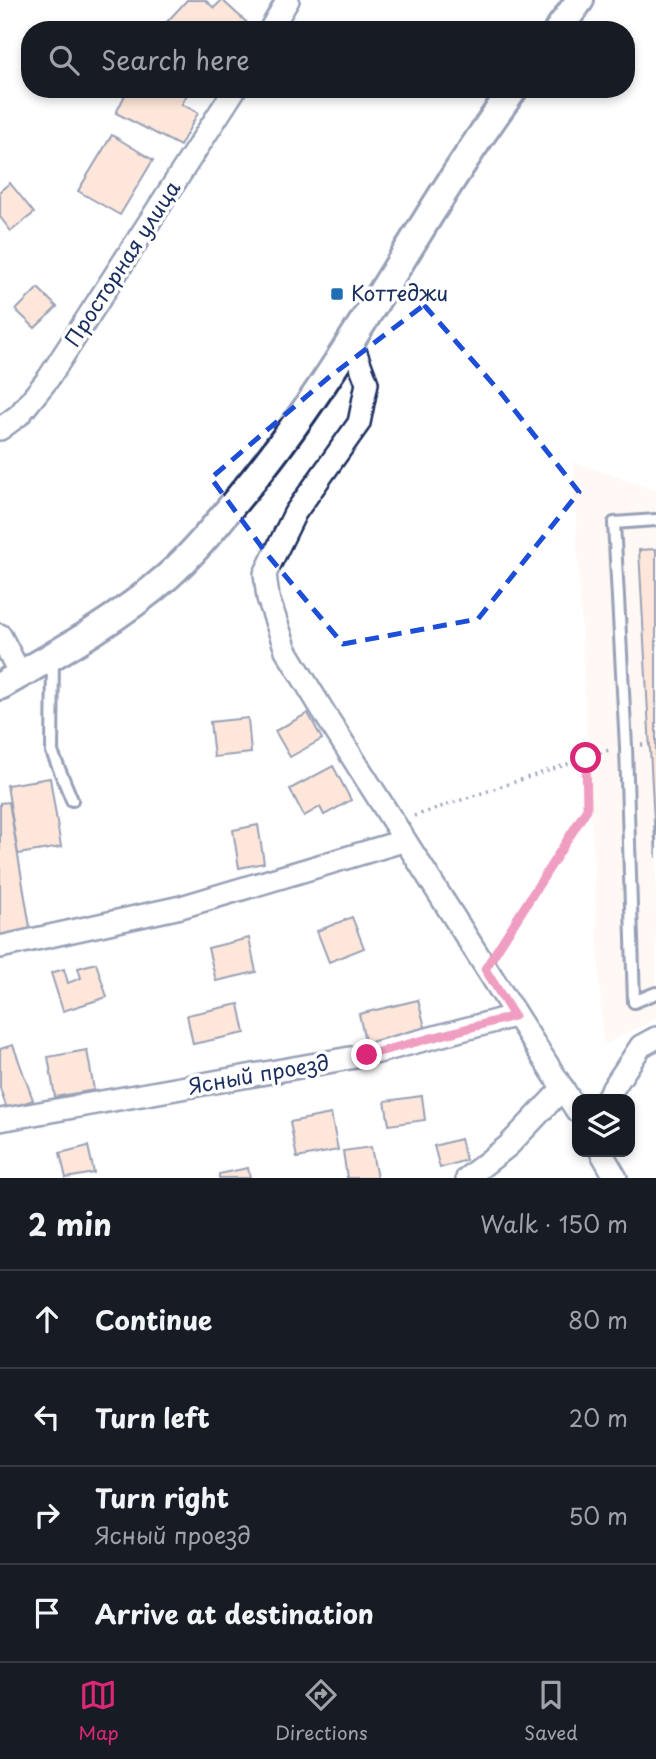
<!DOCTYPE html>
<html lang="en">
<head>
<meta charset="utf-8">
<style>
  body { margin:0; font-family:"Playpen Sans",sans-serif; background:#20242c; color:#f1f3f6 }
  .controls { position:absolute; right:21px; bottom:21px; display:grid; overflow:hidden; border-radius:14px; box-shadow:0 4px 10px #0003 }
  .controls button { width:63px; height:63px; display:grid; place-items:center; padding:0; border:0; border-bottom:2px solid #363941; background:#171b24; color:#f1f3f6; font:35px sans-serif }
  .stop { position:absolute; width:21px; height:21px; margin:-16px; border:5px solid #db2777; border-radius:50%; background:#fff }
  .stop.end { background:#db2777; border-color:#fff; box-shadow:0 2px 7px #0008 }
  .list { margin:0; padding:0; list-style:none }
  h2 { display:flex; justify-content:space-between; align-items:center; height:91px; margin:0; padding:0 28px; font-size:30px }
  h2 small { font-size:23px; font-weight:400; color:#9ea1a6 }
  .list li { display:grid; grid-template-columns:46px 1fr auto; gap:21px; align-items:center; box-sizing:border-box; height:98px; padding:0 28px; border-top:2px solid #363941 }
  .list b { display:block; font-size:26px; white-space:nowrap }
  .list p { margin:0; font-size:23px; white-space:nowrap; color:#9ea1a6 }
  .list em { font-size:23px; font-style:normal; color:#9ea1a6 }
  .icon { flex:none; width:38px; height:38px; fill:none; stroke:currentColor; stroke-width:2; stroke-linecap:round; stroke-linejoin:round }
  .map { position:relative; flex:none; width:656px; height:1178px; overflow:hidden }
  .search { position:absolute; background:#171b24; box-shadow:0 4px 10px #0003; left:21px; right:21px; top:21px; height:77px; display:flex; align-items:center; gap:18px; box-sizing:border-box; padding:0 24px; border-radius:28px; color:#9ea1a6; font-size:26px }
  .sheet { height:483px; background:#171b24 }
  nav { display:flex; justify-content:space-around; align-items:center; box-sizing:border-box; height:98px; border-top:2px solid #363941; background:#171b24; font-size:19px; color:#9ea1a6 }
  nav a { display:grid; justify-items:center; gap:4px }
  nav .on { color:#db2777 }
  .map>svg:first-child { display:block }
  .built { fill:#feefe6 }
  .building { fill:#fdcbad; stroke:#1b2f5e; stroke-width:2 }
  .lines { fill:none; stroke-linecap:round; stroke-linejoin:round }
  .service-casing { stroke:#1b2f5e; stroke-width:16 }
  .minor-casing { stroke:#1b2f5e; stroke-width:26 }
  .tertiary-casing { stroke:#1b2f5e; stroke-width:32 }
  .path { stroke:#1b2f5e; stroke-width:3.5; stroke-dasharray:2 5; stroke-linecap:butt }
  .service { stroke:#fff; stroke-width:10 }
  .minor { stroke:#fff; stroke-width:21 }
  .tertiary { stroke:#fff; stroke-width:26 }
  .route { stroke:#db2777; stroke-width:9 }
  .marked { fill:none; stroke:#1d4ed8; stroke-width:5; stroke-dasharray:14 9; stroke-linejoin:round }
  .poi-dot { fill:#1f6fb2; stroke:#fff; stroke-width:2.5 }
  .labels { text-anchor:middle; stroke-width:7; stroke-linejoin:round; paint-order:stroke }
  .street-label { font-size:21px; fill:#1b2f5e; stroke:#fff }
  .poi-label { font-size:21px; fill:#1b2f5e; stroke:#fff; text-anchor:start }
</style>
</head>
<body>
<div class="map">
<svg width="656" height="1178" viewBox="0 0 656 1178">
  <rect width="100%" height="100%" fill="#fff"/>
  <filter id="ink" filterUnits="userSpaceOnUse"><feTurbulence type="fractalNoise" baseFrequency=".0143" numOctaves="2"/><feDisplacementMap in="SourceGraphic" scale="14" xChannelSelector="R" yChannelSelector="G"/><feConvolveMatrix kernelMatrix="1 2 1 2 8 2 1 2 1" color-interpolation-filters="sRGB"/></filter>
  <g filter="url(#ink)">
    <!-- built -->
    <path class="built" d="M 573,462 L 656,491 L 656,1018 L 603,1045 Z"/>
    <!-- building -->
    <path class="building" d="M 187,0 L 205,0 L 214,8 L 222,0 L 255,30 L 172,30 L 165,24 Z
      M 128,89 L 190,89 L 182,104 L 198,113 L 180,146 L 116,113 Z
      M 112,135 L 153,160 L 120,215 L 78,191 Z
      M 10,183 L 34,213 L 11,231 L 0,217 L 0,191 Z
      M 38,288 L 57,307 L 35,328 L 16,310 Z
      M 656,549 L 656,858 L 639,550 Z
      M 308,713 L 322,739 L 290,757 L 275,731 Z
      M 248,718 L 251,753 L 214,757 L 210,722 Z
      M 333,766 L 351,800 L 324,815 L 320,807 L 304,816 L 290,789 Z
      M 50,778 L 61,847 L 18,854 L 7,785 Z
      M 9,802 L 31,933 L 0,938 L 0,803 Z
      M 258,825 L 264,863 L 239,868 L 233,830 Z
      M 352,917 L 364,948 L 329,962 L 317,931 Z
      M 249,938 L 256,972 L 216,981 L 208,948 Z
      M 96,963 L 107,997 L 63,1011 L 51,973 L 64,969 L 68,983 L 81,978 L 78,968 Z
      M 418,1000 L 426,1031 L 366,1045 L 359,1014 Z
      M 239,1004 L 245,1033 L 193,1044 L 187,1015 Z
      M 13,1045 L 33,1100 L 7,1109 L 0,1088 L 0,1049 Z
      M 87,1050 L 94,1090 L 55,1097 L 48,1057 Z
      M 422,1096 L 425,1120 L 389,1125 L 385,1101 Z
      M 331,1114 L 338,1150 L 297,1158 L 290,1122 Z
      M 460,1139 L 466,1160 L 440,1168 L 434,1146 Z
      M 88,1146 L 94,1173 L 66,1178 L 60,1153 Z
      M 371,1147 L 377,1178 L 347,1178 L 343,1151 Z
      M 248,1168 L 250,1178 L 219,1178 L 219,1174 Z"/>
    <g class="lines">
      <defs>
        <path id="service" d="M 656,520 L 614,523 L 626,747 L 634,1002 L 656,993
          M 53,657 L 52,752 L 72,800"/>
        <path id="minor" d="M 270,30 L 288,0
          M 351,340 L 367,383 L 359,423 L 295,513 L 265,574 L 268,598 L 286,650 L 328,719 L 577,1111
          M 0,429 L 19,415 L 48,379 L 235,89
          M 0,635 L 20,674
          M 0,947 L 181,907 L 403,841
          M 606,1099 L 641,1046 L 656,1038
          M 0,1120 L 367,1055 L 514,1016
          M 601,1152 L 616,1178
          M 467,1178 L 508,1146 L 563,1088"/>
        <path id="tertiary" d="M 558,30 L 580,0
          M 0,686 C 58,653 118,620 168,576 C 194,553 217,524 239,497 C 345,371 416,222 514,89"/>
      </defs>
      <!-- service casing -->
      <use href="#service" class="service-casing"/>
      <!-- minor casing -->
      <use href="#minor" class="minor-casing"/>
      <!-- tertiary casing -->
      <use href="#tertiary" class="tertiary-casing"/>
      <!-- path -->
      <path class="path" d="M 641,745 L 650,744
        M 414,816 L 612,749
        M 499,947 L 587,809 L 586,758"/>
      <!-- service -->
      <use href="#service" class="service"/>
      <!-- minor -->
      <use href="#minor" class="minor"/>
      <!-- tertiary -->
      <use href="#tertiary" class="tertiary"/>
    </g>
  </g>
  <g class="lines" filter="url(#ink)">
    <!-- route -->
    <path class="route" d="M 367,1055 L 514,1016 L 485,969 L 587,809 L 586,758"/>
  </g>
  <!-- marked area -->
  <path d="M0 0H656V1178H0ZM 424,305 L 501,393 L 579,492 L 478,619 L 343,644 L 266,553 L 211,478 L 328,378 Z" fill="#fff" fill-opacity=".55" fill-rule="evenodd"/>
  <path class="marked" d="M 424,305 L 501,393 L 579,492 L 478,619 L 343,644 L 266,553 L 211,478 L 328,378 Z"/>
  <!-- markers -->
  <rect class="poi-dot" x="330" y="287" width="14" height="14" rx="3.5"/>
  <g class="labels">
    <!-- street labels -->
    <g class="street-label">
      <text transform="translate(123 264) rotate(-57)" y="7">Просторная улица</text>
      <text transform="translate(259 1075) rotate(-10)" y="7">Ясный проезд</text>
    </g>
    <!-- poi labels -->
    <g class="poi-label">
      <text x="351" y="301">Коттеджи</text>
    </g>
  </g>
</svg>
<div class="controls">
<button><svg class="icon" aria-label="layers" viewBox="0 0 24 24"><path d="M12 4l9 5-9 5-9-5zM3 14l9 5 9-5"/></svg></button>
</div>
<div class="stop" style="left:586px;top:758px"></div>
<div class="stop end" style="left:367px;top:1055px"></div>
<div class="search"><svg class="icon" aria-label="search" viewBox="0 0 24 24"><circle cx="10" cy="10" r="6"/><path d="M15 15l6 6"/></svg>Search here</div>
</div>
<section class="sheet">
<h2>2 min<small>Walk · 150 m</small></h2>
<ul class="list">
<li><svg class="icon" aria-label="ahead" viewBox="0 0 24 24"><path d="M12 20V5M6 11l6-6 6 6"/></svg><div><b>Continue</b></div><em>80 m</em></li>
<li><svg class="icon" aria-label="left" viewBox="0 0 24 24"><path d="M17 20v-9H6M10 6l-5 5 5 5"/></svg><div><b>Turn left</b></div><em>20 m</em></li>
<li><svg class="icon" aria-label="right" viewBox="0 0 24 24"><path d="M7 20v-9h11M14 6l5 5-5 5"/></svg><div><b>Turn right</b><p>Ясный проезд</p></div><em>50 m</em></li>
<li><svg class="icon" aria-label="arrive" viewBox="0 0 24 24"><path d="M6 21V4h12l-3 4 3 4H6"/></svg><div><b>Arrive at destination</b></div></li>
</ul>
</section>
<nav>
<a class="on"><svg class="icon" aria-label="map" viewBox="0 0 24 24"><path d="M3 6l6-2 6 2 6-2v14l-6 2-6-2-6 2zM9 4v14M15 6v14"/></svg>Map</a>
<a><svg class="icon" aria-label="directions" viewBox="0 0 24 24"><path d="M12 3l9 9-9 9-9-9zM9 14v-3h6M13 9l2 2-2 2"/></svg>Directions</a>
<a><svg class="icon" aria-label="saved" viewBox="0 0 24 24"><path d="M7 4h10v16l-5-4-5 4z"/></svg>Saved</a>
</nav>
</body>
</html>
